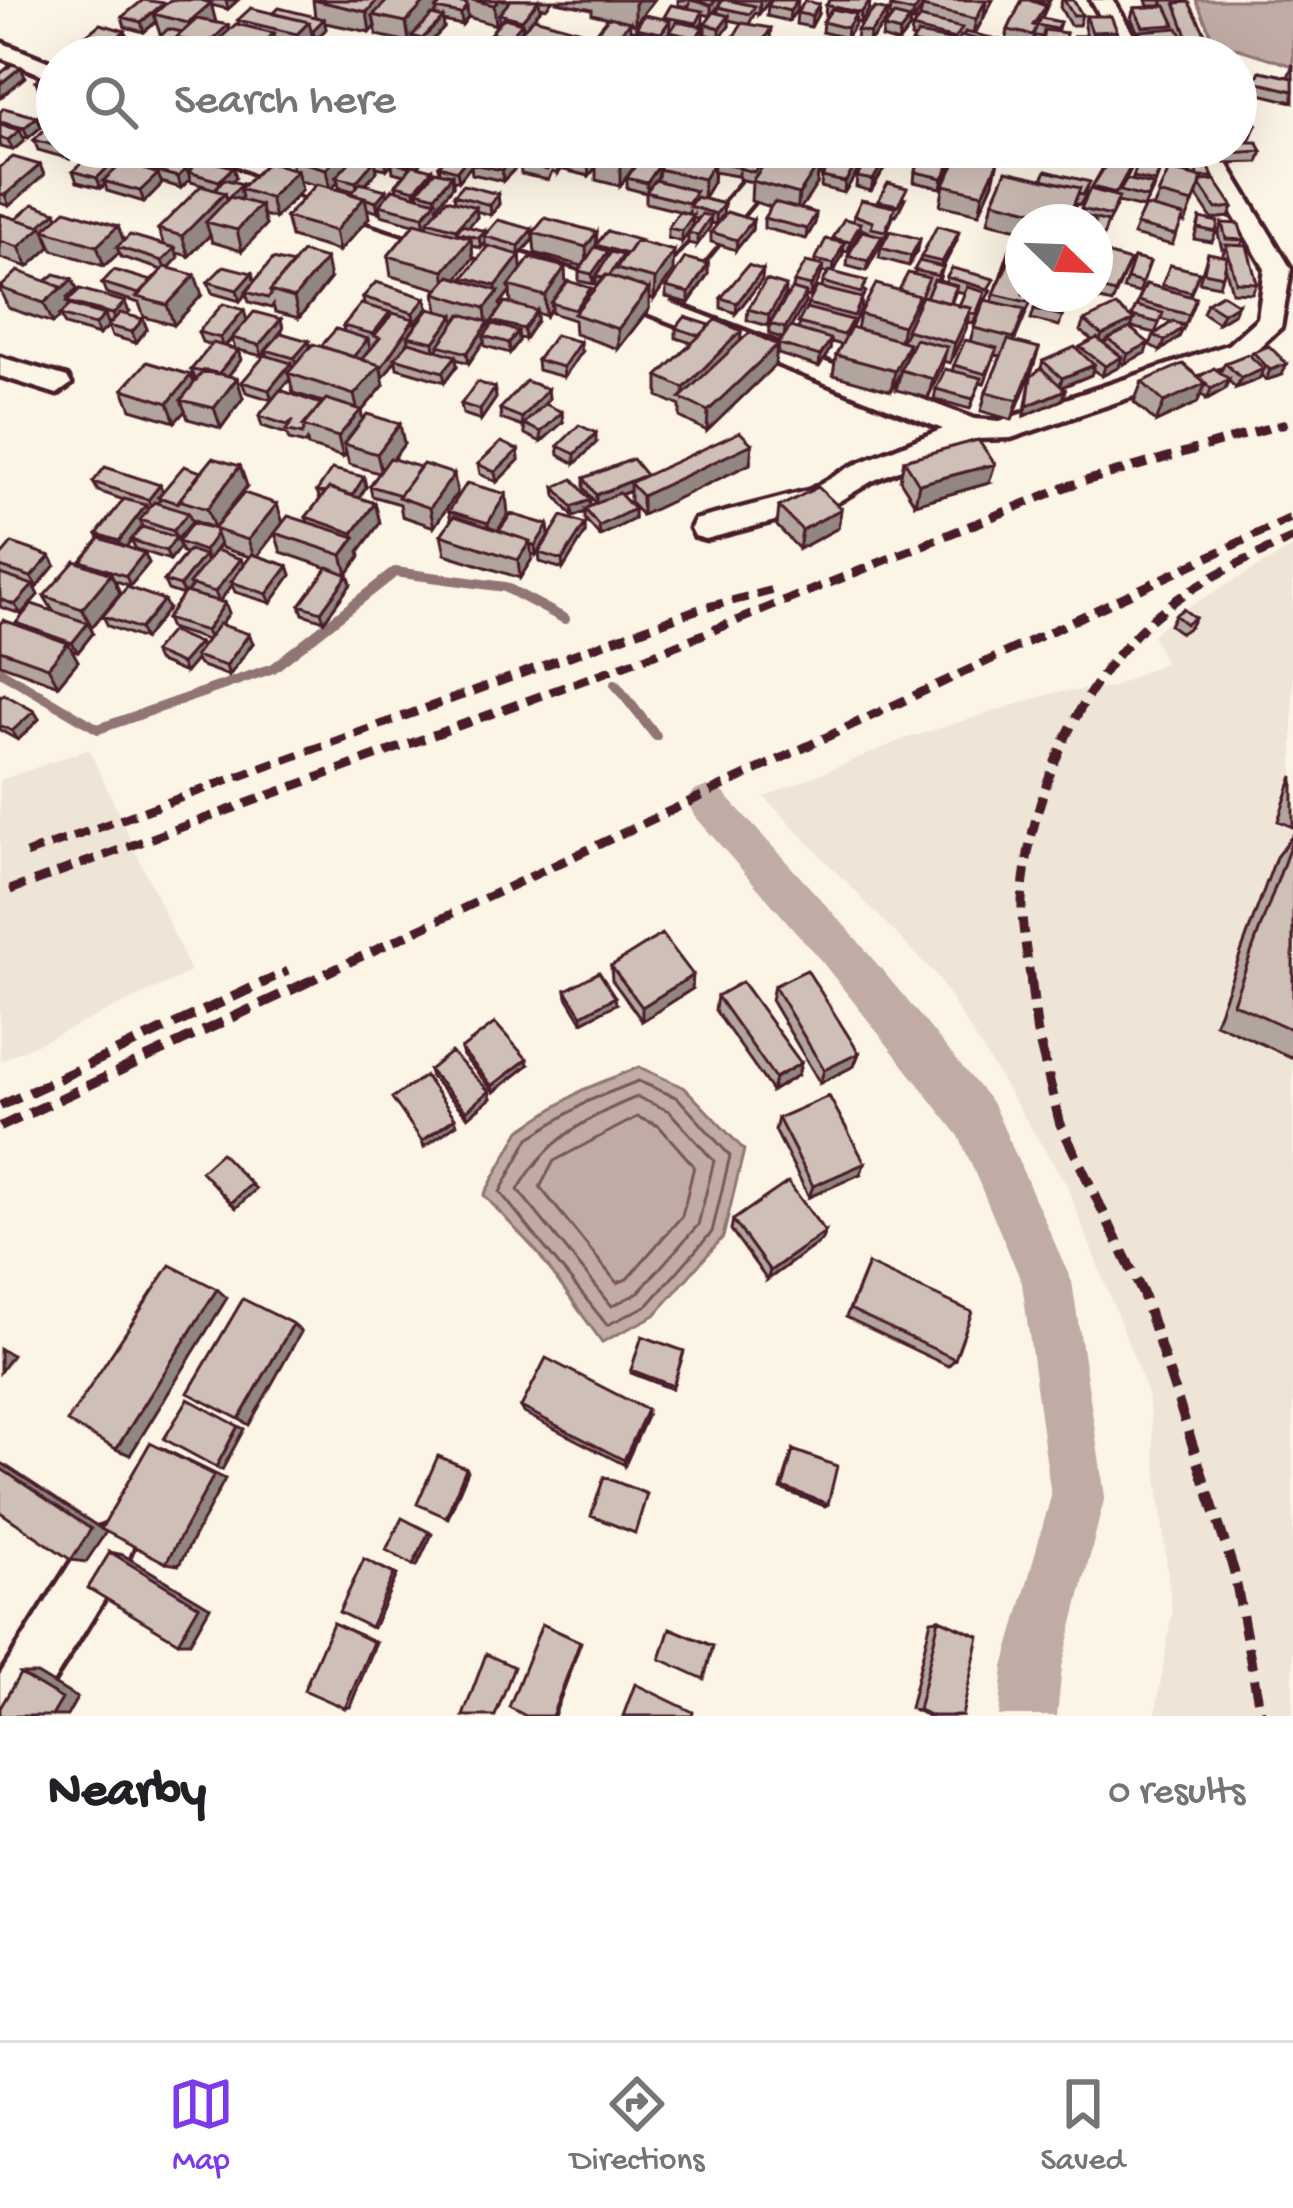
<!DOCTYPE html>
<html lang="en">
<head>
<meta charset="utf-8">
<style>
  body { margin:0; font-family:"Gochi Hand",sans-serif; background:#f6f6f6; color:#202124 }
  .compass { position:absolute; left:1005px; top:204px; width:108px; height:108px; border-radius:50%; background:#fff; box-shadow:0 12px 48px #0002; rotate:113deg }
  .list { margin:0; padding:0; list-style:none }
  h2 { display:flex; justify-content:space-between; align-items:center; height:156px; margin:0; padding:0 48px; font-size:51px }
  h2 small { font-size:39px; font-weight:400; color:#757577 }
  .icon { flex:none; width:66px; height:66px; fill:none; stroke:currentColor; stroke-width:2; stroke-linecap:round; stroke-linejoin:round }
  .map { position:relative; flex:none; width:1293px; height:1716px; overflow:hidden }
  .search { position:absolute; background:#fff; box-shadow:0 12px 48px #0002; left:36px; right:36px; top:36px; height:132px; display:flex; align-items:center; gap:30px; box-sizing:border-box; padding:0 42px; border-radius:66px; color:#757577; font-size:45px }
  .sheet { height:324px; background:#fff }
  nav { display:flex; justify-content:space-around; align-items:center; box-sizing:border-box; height:168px; border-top:3px solid #e0e0e0; background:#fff; font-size:33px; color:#757577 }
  nav a { display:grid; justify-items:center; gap:6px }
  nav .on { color:#7c3aed }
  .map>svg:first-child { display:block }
  .built { fill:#eee5d7 }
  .water { fill:#c0aca5; stroke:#917474; stroke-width:3 }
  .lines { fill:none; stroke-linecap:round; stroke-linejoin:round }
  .shore { stroke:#79575c; stroke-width:3 }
  .stream { stroke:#917474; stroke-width:10 }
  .canal { fill:#c0aca5; fill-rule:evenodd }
  .street-casing { stroke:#4a1f2b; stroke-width:9 }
  .street { fill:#fcf5e5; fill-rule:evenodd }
  .rail-far2 { stroke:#4a1f2b; stroke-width:6; stroke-dasharray:12 6; stroke-linecap:butt }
  .rail-far1 { stroke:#4a1f2b; stroke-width:9; stroke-dasharray:16 9; stroke-linecap:butt }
  .rail { stroke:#4a1f2b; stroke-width:10; stroke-dasharray:22 10; stroke-linecap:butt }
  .wall { fill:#b2a59d; stroke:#4a1f2b; stroke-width:3; fill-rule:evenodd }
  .shaded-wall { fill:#918680; stroke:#4a1f2b; stroke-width:3 }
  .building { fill:#cfc0b7; stroke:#4a1f2b; stroke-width:3 }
</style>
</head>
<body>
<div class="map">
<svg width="1293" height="1716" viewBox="0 0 1293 1716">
  <rect width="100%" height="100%" fill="#fcf5e5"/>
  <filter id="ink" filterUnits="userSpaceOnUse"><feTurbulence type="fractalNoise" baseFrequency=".00833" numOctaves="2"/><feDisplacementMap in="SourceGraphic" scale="24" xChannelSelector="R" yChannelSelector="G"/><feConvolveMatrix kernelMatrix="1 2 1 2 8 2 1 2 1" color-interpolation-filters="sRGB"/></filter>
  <g filter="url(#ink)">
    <!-- built -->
    <path class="built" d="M 1293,547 L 1293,1716 L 1155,1716 L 1172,1613 L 1148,1394 L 1066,1184 L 936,975 L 764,797 L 904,739 L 1057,692 L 1111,688 L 1165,662 L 1152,635 L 1181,611 Z
      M 89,749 L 191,972 L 0,1061 L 0,780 Z"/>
    <!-- water -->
    <path class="water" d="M 1196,0 L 1293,0 L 1293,66 L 1214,41 Z
      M 639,1067 L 685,1088 L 744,1150 L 723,1237 L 655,1315 L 602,1342 L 537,1252 L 484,1195 L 520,1130 L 582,1090 Z"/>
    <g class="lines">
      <!-- shore -->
      <path class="shore" d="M 638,1081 L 678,1098 L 730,1156 L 712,1232 L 648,1305 L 607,1325 L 500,1192 L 529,1138 L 588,1101 Z
        M 637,1097 L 669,1111 L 714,1161 L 698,1225 L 638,1293 L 612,1306 L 518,1190 C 546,1141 585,1118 637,1097 Z
        M 637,1117 L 659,1126 L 694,1166 L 682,1216 L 627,1279 L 617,1283 L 540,1187 L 554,1161 Z"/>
      <!-- stream -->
      <path class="stream" d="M 0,671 L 98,729 L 273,668 L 395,572 L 505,587 L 565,619
        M 615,684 L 656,736"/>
      <!-- canal -->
      <path class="canal" d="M 708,786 L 722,791 L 853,935 L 993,1104 L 1072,1282 L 1105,1496 L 1062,1667 L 1057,1716 L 999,1716 L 1004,1667 L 1051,1496 L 1022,1283 L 959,1136 L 823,963 L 694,815 L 688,803 L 694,791 Z"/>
      <defs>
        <path id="street" d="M 1091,0 L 1113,0 L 1146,57 L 1124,57 Z
          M 0,42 L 57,65 L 57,81 L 0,57 Z
          M 197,147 L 230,147 L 349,199 L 647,294 L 752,171 L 692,147 L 728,147 L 777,163 L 777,173 L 669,302 L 974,419 L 1000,421 L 1228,345 L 1258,318 L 1265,269 L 1193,147 L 1217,147 L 1291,269 L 1281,327 L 1248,357 L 1011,438 L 974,439 L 872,481 L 831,506 L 706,539 L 695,536 L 691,528 L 695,520 L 811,490 L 850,467 L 943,429 L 642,311 L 331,209 Z
          M 0,357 L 67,377 L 71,384 L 57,394 L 0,376 Z
          M 108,1524 L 125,1531 L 132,1548 L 125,1565 L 32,1716 L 0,1716 L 0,1675 L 91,1531 Z"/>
      </defs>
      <!-- street casing -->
      <use href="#street" class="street-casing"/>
      <!-- street -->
      <use href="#street" class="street"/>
      <!-- rail-far2 -->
      <path class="rail-far2" d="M 1276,426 L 1293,421"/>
      <!-- rail-far1 -->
      <path class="rail-far1" d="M 26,854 L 693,611 L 778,589
        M 10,890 L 652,655 L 1068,486 L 1286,423
        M 260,984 L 288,971
        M 303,984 L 1293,517
        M 1031,984 C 1028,958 1021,928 1022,901 C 1029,797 1080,675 1164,609 C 1203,578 1248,559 1293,538"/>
      <!-- rail -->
      <path class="rail" d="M 1031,981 L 1037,1031 L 1060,1123 L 1143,1294 L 1234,1571 L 1261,1716
        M 0,1106 L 267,981
        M 0,1127 L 310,981"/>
    </g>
    <!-- wall -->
    <path class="wall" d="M 203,0 L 238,0 L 228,9 L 211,5 L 216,23 L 228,25 L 229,31 L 239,25 L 238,20 L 273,14 L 315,17 L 313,0 L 553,0 L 546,8 L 540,7 L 540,10 L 525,28 L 594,35 L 609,18 L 592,14 L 592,9 L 556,2 L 556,0 L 654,0 L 635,24 L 630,23 L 611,54 L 611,57 L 519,57 L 516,40 L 510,48 L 492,44 L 491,33 L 499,22 L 496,25 L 468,17 L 462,25 L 443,21 L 444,28 L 424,49 L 413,46 L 412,39 L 409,42 L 377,35 L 375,26 L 370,32 L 325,23 L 326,29 L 315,40 L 313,39 L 314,43 L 301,54 L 278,48 L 279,53 L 274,57 L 181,57 L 181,55 L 179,57 L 62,57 L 61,55 L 125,31 L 129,45 L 150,46 L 162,35 L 160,34 L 156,22 L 144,32 L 125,27 L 122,17 L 164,3 L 164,5 Z
      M 678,0 L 720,0 L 720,4 L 711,16 L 703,14 L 703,22 L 700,26 L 703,27 L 703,37 L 699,43 L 711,57 L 615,57 L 623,46 L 623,43 L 636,31 L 636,28 L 689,9 L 689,4 L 686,7 L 678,5 ZM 670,28 L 673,28 L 670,32 L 670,43 L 675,44 L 667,56 L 660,54 L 665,48 L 665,38 Z
      M 722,0 L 770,0 L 759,14 L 755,13 L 749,24 L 770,38 L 759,57 L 729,53 L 730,43 L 743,23 L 729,20 L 729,26 L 720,38 L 705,34 L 705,24 L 718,13 L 718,7 Z
      M 870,0 L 869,10 L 860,23 L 855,22 L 846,38 L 822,32 L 823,22 L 827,16 L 825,15 L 826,5 Z
      M 926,0 L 993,0 L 975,34 L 1009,45 L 1006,57 L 951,57 L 952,49 L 949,57 L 926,57 L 911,54 L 914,39 L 911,38 L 912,28 L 920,18 L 922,8 L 913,22 L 910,22 L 909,29 L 898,43 L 882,38 L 884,28 L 892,18 L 890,17 L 891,7 L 923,4 Z
      M 1022,0 L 1050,0 L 1042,18 L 1060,22 L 1057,32 L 1066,33 L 1058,57 L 1040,57 L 1042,51 L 1039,50 L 1042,37 L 1035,36 L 1031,45 L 1006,40 L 1008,30 Z
      M 1062,0 L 1073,0 L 1082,15 L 1079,25 L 1070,25 L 1060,7 Z
      M 1146,0 L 1187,0 L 1186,2 L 1210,43 L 1206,53 L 1192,54 L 1194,57 L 1148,57 L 1148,51 L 1141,52 L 1135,41 L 1138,33 L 1131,18 L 1134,8 L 1164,6 L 1162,1 L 1161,6 L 1148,6 Z
      M 819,4 L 818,14 L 811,27 L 796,24 L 797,13 Z
      M 768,6 L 797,9 L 789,21 L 767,16 Z
      M 1086,16 L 1117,31 L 1116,35 L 1125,57 L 1074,57 L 1072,46 L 1074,36 L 1087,36 L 1084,27 Z
      M 886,21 L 869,43 L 856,40 L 857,30 Z
      M 1293,64 L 1293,102 L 1251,92 L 1260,71 L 1288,77 Z
      M 57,73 L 57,96 L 40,92 L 36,81 Z
      M 1236,91 L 1256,124 L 1249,142 L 1262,151 L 1258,162 L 1225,163 L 1220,153 L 1222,147 L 1236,147 Z
      M 0,112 L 37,117 L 41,127 L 28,138 L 23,137 L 24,141 L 13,150 L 0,147 Z
      M 57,134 L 57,147 L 80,147 L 81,150 L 70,159 L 38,150 L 34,140 Z
      M 96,147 L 172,147 L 174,153 L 198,163 L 233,167 L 236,177 L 232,181 L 243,186 L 293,169 L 290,159 L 302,147 L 370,147 L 361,157 L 350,154 L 351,161 L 368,159 L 368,155 L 425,158 L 418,166 L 433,174 L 440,172 L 439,166 L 473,151 L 474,160 L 479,153 L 478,147 L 649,147 L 640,159 L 660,164 L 676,153 L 680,147 L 738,147 L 735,151 L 745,161 L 763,160 L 762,167 L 769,157 L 743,150 L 743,147 L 791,147 L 785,155 L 795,157 L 827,154 L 825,164 L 820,175 L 818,175 L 817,184 L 800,208 L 816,213 L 815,223 L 806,239 L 764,228 L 764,218 L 771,207 L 751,201 L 752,182 L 739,179 L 739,173 L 737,176 L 714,172 L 713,182 L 703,199 L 723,215 L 716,224 L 711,223 L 710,227 L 697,245 L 688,243 L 688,233 L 698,219 L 692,218 L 692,226 L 682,242 L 668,238 L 668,228 L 689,215 L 689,211 L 687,213 L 646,203 L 646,193 L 627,188 L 627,178 L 634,167 L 620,186 L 596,180 L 596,167 L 589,176 L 564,170 L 564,166 L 558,174 L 552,172 L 548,180 L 521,174 L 520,164 L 503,181 L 472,174 L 471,165 L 459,181 L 453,180 L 453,186 L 437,206 L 438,209 L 455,201 L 454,195 L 498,194 L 499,204 L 491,215 L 476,211 L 477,217 L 468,227 L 485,235 L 533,239 L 520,255 L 521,269 L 566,284 L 591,288 L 592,292 L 596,286 L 596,280 L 593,284 L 579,281 L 579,271 L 582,266 L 535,253 L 533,233 L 598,243 L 673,271 L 654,299 L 649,298 L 649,309 L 618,349 L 575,334 L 574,320 L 552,313 L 552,308 L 546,316 L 537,313 L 537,321 L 525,339 L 518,338 L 519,341 L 510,353 L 485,346 L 484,341 L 469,363 L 456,359 L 457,366 L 445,382 L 397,368 L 396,360 L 382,378 L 384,385 L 361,412 L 363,420 L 404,444 L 393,459 L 457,493 L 434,527 L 402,516 L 400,504 L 372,496 L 370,486 L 379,473 L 349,464 L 346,453 L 343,457 L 308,446 L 307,441 L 305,444 L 289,440 L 287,434 L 262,426 L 259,416 L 272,400 L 246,392 L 242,382 L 268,356 L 266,350 L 321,346 L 344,332 L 343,326 L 364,305 L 363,297 L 428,308 L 415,323 L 416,326 L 438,311 L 435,293 L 438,289 L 391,276 L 388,256 L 414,224 L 381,215 L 380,210 L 378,212 L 367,209 L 369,218 L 339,251 L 291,237 L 286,217 L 316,185 L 300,181 L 302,190 L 275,218 L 263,215 L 266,225 L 242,251 L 212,242 L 210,235 L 189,256 L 177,253 L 178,258 L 169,268 L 202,295 L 174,325 L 144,317 L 139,303 L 106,293 L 102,283 L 151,281 L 162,270 L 121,257 L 119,253 L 104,266 L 53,250 L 46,234 L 50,247 L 28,267 L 0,258 L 0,214 L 16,219 L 58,218 L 124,241 L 164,245 L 158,229 L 215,189 L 191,182 L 190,179 L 181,188 L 161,182 L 162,184 L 144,202 L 107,191 L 105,184 L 101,188 L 77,182 L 73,171 L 99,154 ZM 392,163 L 393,172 L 404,175 L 396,185 L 397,190 L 387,196 L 365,185 L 377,171 L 376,167 L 387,169 ZM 338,182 L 339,187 L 353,191 L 351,194 L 332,188 ZM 485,243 L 486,247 L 488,247 L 464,277 L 464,280 L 457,278 L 473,258 L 472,246 L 481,248 ZM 510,291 L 511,304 L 501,309 L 500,304 ZM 290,379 L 293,393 L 323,402 L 321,404 L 275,397 Z
      M 832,147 L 856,147 L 851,156 L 860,159 L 859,169 L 844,193 L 821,187 L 822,177 L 832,162 L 829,161 Z
      M 875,147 L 898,147 L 896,150 L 893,149 L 892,155 L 871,191 L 856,187 L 857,177 Z
      M 915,147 L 951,147 L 949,151 L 954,152 L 955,147 L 993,147 L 988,160 L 993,182 L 979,214 L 940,205 L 944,185 L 958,156 L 955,156 L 941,188 L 914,182 L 915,172 L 927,149 Z
      M 1086,147 L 1112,147 L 1108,158 L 1096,156 L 1098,149 Z
      M 1115,147 L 1169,147 L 1152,192 L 1143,208 L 1118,202 L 1106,226 L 1096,257 L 1095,222 L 1079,215 L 1092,187 ZM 1135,161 L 1139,162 L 1132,180 L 1126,179 Z
      M 1169,147 L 1193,147 L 1188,174 L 1190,175 L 1193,163 L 1213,177 L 1212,180 L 1233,207 L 1229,217 L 1212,219 L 1196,195 L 1185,223 L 1181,222 L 1172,245 L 1133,235 L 1145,206 L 1153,208 L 1170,169 L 1166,168 Z
      M 40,165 L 44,175 L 9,206 L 0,203 L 0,167 Z
      M 1087,192 L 1080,205 L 1076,204 L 1069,222 L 1023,222 L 1023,230 L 988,222 L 993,201 Z
      M 905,198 L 896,216 L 894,215 L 883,241 L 881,240 L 880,246 L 866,271 L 847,266 L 848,256 L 870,233 L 860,228 L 859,233 L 848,252 L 843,251 L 834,272 L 866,292 L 862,298 L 861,309 L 852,326 L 851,325 L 850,329 L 857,329 L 860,314 L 899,290 L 914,274 L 921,257 L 956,242 L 943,267 L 939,281 L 946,283 L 947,277 L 991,290 L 986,299 L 984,298 L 973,324 L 967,322 L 950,363 L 943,361 L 928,398 L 896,390 L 900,375 L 891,391 L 833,375 L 836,355 L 842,345 L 831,342 L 830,349 L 819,367 L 778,354 L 779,344 L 782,338 L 769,334 L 770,324 L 793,289 L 794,282 L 815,264 L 815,260 L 833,241 L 833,238 L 853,221 L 854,215 L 878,203 L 878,201 ZM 822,272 L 828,273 L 823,282 L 822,288 L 808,304 L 798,329 L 791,327 L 805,303 L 806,296 L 810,297 ZM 956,291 L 965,293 L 959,306 L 951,304 Z
      M 1200,218 L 1216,232 L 1212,242 L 1194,239 Z
      M 753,220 L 752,230 L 736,250 L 711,242 L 711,232 Z
      M 1222,223 L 1244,240 L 1241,246 L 1257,283 L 1252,293 L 1232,292 L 1225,266 L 1219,286 L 1199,282 L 1208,253 L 1222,256 L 1225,249 L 1222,249 L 1218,234 Z
      M 920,239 L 918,249 L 909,266 L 879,258 L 881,248 Z
      M 1011,246 L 1023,294 L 1034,294 L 1014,342 L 1039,348 L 1012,420 L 981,411 L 986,392 L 1001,356 L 995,355 L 984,384 L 980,383 L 970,409 L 934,399 L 936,389 L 952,371 L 954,365 L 970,341 L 974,328 L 992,301 Z
      M 1134,258 L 1150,262 L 1139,293 L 1123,289 Z
      M 1130,261 L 1112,303 L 1088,297 L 1088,294 L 1095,294 L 1095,277 Z
      M 708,264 L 708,274 L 689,303 L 666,297 L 666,287 Z
      M 1170,265 L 1199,272 L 1190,296 L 1196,298 L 1185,325 L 1176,323 L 1184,327 L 1179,337 L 1161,351 L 1150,345 L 1154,335 L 1172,322 L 1161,319 L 1155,333 L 1131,327 L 1131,329 L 1145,353 L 1124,364 L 1121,362 L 1119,367 L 1102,376 L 1093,370 L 1091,375 L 1062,387 L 1065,390 L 1062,400 L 1024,416 L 1031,377 L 1041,368 L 1043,361 L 1078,351 L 1080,347 L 1092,340 L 1080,331 L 1084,321 L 1131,318 L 1146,284 L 1161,288 Z
      M 72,279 L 77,289 L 67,298 L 68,301 L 129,312 L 126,315 L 143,319 L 147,329 L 136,343 L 112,336 L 108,326 L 111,323 L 107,322 L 109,326 L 99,335 L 65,325 L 61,316 L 53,323 L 8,308 L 0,290 L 0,286 Z
      M 330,279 L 299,318 L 275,312 L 273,305 L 271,308 L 249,302 L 246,293 L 240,301 L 212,293 L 208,282 Z
      M 762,280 L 736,313 L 721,308 L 721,298 Z
      M 1039,294 L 1087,294 L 1085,300 L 1070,296 L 1059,326 L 1031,319 Z
      M 785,296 L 768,326 L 747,320 L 748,309 Z
      M 1207,303 L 1238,304 L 1233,314 L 1218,323 L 1203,313 Z
      M 281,319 L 283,329 L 262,356 L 235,349 L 232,339 L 225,347 L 238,350 L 241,360 L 228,376 L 243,398 L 221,428 L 188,419 L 185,411 L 175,422 L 131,409 L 123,389 L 191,375 L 194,383 L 196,380 L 191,370 L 212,345 L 202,342 L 198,332 L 247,320 Z
      M 710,326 L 741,331 L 740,341 L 777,345 L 775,365 L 707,431 L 680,417 L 680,406 L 658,396 L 658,376 L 692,343 L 676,338 L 676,328 Z
      M 581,352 L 564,377 L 538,370 L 537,360 Z
      M 1253,352 L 1282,375 L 1266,380 L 1261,375 L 1259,379 L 1236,388 L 1228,380 L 1225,389 L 1207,399 L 1201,394 L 1197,403 L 1156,422 L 1134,402 L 1142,382 L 1199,377 L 1220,373 L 1225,363 L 1250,356 Z
      M 495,388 L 496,398 L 481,420 L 463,414 L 461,404 Z
      M 548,389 L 549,399 L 538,411 L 563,422 L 541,442 L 525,434 L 524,426 L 523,427 L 501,419 L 500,409 Z
      M 596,443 L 575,464 L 559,455 L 558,446 Z
      M 752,444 L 750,464 L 642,515 L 630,502 L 630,491 L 621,495 L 634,509 L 634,519 L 600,536 L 585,519 L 585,512 L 573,517 L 556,496 L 555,487 L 590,507 L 596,504 L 584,488 L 584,478 L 646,476 Z
      M 518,450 L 519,460 L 497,482 L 480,474 L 478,464 Z
      M 904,460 L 989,483 L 915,504 L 900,480 Z
      M 240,466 L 247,486 L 214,528 L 191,520 L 192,522 L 177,540 L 178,542 L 215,529 L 308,522 L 306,517 L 320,500 L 317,491 L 366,487 L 359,498 L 375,503 L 380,523 L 359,551 L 360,556 L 347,574 L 351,584 L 324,621 L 303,614 L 300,605 L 328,568 L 281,552 L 275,533 L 257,556 L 288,566 L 291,575 L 271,603 L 235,592 L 232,585 L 219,602 L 225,603 L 229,613 L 221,624 L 253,643 L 229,676 L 199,665 L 196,660 L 185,673 L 157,661 L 153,652 L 199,643 L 201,647 L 207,640 L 170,628 L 166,619 L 183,595 L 168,590 L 164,581 L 186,553 L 182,552 L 180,547 L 170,560 L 136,549 L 131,540 L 126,547 L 144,553 L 149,563 L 130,586 L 114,580 L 120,593 L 92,627 L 90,626 L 93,633 L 78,652 L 71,650 L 78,661 L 58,685 L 0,664 L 0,624 L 17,626 L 16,623 L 53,611 L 44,596 L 82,564 L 81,561 L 99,539 L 97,534 L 124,500 L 98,491 L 93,482 L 163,491 L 201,472 ZM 220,544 L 222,548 L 250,557 L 243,566 L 241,559 L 207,562 L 206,560 L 208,560 Z
      M 779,507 L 841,509 L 838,528 L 799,549 L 777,526 Z
      M 449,511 L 508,514 L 498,530 L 548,525 L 536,555 L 531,554 L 532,559 L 520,578 L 445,554 L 441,535 L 451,521 Z
      M 585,524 L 585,533 L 563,569 L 540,562 L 539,553 Z
      M 50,556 L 55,565 L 37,587 L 33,586 L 38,595 L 21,614 L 0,607 L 0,557 Z
      M 168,609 L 144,639 L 108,626 L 103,616 Z
      M 1175,615 L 1195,618 L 1190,627 L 1181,633 L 1170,625 Z
      M 0,695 L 34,711 L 39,719 L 18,740 L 0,730 Z
      M 1293,776 L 1293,827 L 1278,821 Z
      M 1293,835 L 1293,1056 L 1291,1057 L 1215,1023 L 1276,857 Z
      M 611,966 L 692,989 L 642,1021 L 612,980 Z
      M 774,986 L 859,1053 L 854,1066 L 820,1083 L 771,1000 Z
      M 566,990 L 616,1004 L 582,1022 L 567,997 Z
      M 717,996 L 801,1063 L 798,1075 L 772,1091 L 715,1010 Z
      M 461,1049 L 528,1065 L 494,1092 L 463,1056 Z
      M 429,1070 L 489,1091 L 491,1098 L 468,1117 L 431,1077 Z
      M 778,1118 L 860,1174 L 809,1197 L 775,1130 Z
      M 733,1220 L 825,1232 L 821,1241 L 767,1280 L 731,1230 Z
      M 868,1264 L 955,1359 L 948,1366 L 846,1317 Z
      M 683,1355 L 672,1389 L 631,1373 L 631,1370 Z
      M 521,1407 L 647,1416 L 625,1465 L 524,1413 Z
      M 793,1450 L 828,1504 L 825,1506 L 781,1489 Z
      M 939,1619 L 962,1716 L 928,1716 L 910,1708 L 931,1620 Z"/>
    <!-- shaded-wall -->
    <path class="shaded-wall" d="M 226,0 L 238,0 L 228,9 Z
      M 377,0 L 393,0 L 373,15 L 375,26 L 370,32 L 367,12 Z
      M 427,0 L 440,0 L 441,8 L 436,9 L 437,12 L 414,37 L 412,36 L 412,39 L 409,42 L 406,22 Z
      M 499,0 L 517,0 L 499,14 L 499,22 L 496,25 L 494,5 Z
      M 539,0 L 540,10 L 523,30 L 522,20 Z
      M 638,0 L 654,0 L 635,24 L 635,4 Z
      M 716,0 L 720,0 L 720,4 L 711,16 L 711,5 Z
      M 760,0 L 770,0 L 759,14 Z
      M 798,0 L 797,9 L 789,21 L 790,11 Z
      M 870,0 L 869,10 L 860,23 L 861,13 Z
      M 922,0 L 924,0 L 923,6 L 913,22 L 914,12 Z
      M 986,0 L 984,17 L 972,39 L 976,19 Z
      M 164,3 L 167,13 L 154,14 L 156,22 L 144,32 L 141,22 Z
      M 211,3 L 216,23 L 193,43 L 188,23 Z
      M 819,4 L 818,14 L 811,27 L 812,16 Z
      M 467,7 L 468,17 L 462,25 L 461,14 Z
      M 888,11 L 886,21 L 869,43 L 870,33 Z
      M 856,14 L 855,25 L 846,38 L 847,28 Z
      M 729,16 L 729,26 L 720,38 L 720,28 Z
      M 443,18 L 444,28 L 424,49 L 422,39 Z
      M 324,19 L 326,29 L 315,40 L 313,30 Z
      M 910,19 L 909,29 L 898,43 L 900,32 Z
      M 670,20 L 670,31 L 665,38 L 665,48 L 658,57 L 655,57 L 655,50 L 661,42 L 661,33 Z
      M 309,22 L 314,43 L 301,54 L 297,34 Z
      M 630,22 L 630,33 L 611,54 L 611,57 L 593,57 Z
      M 522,23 L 523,33 L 516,36 L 516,40 L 510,48 L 509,38 Z
      M 228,25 L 233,45 L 210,48 L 213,57 L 210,57 L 207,45 Z
      M 703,27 L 703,37 L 695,48 L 696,38 Z
      M 771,28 L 770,38 L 759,57 L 759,48 Z
      M 125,31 L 131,51 L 120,53 L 122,57 L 92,57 Z
      M 274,33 L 279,53 L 274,57 L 249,57 Z
      M 178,45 L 181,55 L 166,57 Z
      M 21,67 L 25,77 L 0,98 L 0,84 Z
      M 37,117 L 41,127 L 28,138 L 24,128 Z
      M 20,130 L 24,141 L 13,150 L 8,140 Z
      M 68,147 L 80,147 L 81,150 L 70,159 L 66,149 Z
      M 120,147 L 149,147 L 126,162 L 128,166 L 125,168 L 118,148 Z
      M 172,147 L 175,157 L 156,174 L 146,170 Z
      M 349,147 L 352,167 L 336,177 L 338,182 L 330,190 L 326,169 Z
      M 360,147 L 370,147 L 361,157 Z
      M 395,147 L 406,147 L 387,169 L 385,159 Z
      M 423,147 L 425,158 L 410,176 L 408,166 Z
      M 562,147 L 579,147 L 564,160 L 564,166 L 558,174 L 557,153 Z
      M 603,147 L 596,159 L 596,167 L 589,176 L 588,166 Z
      M 634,147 L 649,147 L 620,186 L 620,165 Z
      M 892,147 L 892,155 L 871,191 L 873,180 Z
      M 473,151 L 475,161 L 459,181 L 457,171 Z
      M 521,151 L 522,161 L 503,181 L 502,170 Z
      M 956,153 L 954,163 L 941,188 L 943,178 Z
      M 116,159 L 120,170 L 103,181 L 105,184 L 101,188 L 97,178 Z
      M 196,159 L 200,169 L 188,172 L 190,179 L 181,188 L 178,177 Z
      M 860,159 L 859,169 L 844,193 L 845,182 Z
      M 375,160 L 377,171 L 358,192 L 356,182 Z
      M 714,162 L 713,182 L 703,199 L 704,179 Z
      M 998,162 L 993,182 L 979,214 L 983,194 Z
      M 660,164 L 658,177 L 647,193 L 647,183 Z
      M 819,164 L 817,184 L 797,214 L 799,194 Z
      M 40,165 L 44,175 L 9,206 L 5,195 Z
      M 233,167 L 236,177 L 222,191 L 219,181 Z
      M 297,170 L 302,190 L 275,218 L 270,198 Z
      M 432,170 L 433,180 L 418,191 L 419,197 L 416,200 L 415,190 Z
      M 158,174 L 162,184 L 144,202 L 140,191 Z
      M 452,175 L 453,186 L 437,206 L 438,211 L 425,227 L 423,216 L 436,201 L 435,196 Z
      M 242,184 L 244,190 L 240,189 L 242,197 L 230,209 L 206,222 L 210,235 L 189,256 L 182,236 L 225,193 Z
      M 386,190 L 388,201 L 379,205 L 380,210 L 378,212 L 376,202 Z
      M 498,194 L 499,204 L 491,215 L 490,205 Z
      M 365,197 L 369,218 L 339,251 L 335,231 Z
      M 724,204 L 723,215 L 716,224 L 716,214 Z
      M 260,205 L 266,225 L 242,251 L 237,230 Z
      M 476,207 L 477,217 L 462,234 L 457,232 L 458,239 L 456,229 Z
      M 56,212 L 60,223 L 44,230 L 50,247 L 28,267 L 19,247 L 35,230 Z
      M 816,213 L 815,223 L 806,239 L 807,229 Z
      M 693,215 L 692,226 L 682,242 L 682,231 Z
      M 711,216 L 710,227 L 697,245 L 698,235 Z
      M 753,220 L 752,230 L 736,250 L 737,240 Z
      M 861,223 L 859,233 L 848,252 L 850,242 Z
      M 118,226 L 126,247 L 117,247 L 119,253 L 104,266 L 97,246 Z
      M 532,229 L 533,239 L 519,256 L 519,246 Z
      M 485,231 L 485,243 L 481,248 L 479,238 Z
      M 597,232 L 596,254 L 587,267 L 586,247 Z
      M 959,232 L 956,242 L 943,267 L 936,286 L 942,262 Z
      M 882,236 L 880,246 L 866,271 L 868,261 Z
      M 471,238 L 473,258 L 447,292 L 444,271 Z
      M 920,239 L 918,249 L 909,266 L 911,256 Z
      M 844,243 L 843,254 L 833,274 L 834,264 Z
      M 175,248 L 178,258 L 166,271 L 162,261 Z
      M 608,251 L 608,261 L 596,276 L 593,284 L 592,274 Z
      M 674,251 L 673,271 L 654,299 L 655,279 Z
      M 520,255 L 522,276 L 509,286 L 510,291 L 500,304 L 501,311 L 489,325 L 490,332 L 484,336 L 484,341 L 469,363 L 467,353 L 487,326 L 485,308 L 497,293 L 496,286 Z
      M 326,259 L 330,279 L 299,318 L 294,298 Z
      M 708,264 L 708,274 L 689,303 L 689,293 Z
      M 823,266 L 821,276 L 810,297 L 811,286 Z
      M 565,267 L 566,287 L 551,303 L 552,308 L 546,316 L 545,296 Z
      M 763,270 L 762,280 L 736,313 L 737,303 Z
      M 252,273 L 255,284 L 240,301 L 237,290 Z
      M 195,275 L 202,295 L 174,325 L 167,305 Z
      M 72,279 L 77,289 L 67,298 L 70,308 L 53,323 L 44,303 Z
      M 786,286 L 785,296 L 768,326 L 769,315 Z
      M 649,289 L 649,309 L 618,349 L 618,329 Z
      M 806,293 L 805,303 L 784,338 L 785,328 Z
      M 919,296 L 915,316 L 899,346 L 903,326 Z
      M 426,298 L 428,308 L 415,323 L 416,329 L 408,336 L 409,340 L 383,378 L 381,368 L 414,320 L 413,313 Z
      M 125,302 L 129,312 L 117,325 L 113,314 Z
      M 1238,304 L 1233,314 L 1218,323 L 1223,313 Z
      M 971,308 L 966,329 L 950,363 L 955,343 Z
      M 244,310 L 247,321 L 223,348 L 220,338 Z
      M 537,311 L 537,321 L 525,339 L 524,329 Z
      M 105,315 L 109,326 L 99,335 L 95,325 Z
      M 454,315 L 455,325 L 435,353 L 434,342 Z
      M 143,319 L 147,329 L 136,343 L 132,332 Z
      M 281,319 L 283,329 L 262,356 L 259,345 Z
      M 1134,320 L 1130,330 L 1098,345 L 1102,335 Z
      M 1184,327 L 1179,337 L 1161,351 L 1165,341 Z
      M 518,331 L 519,341 L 510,353 L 509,343 Z
      M 741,331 L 740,351 L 684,400 L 684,388 Z
      M 368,339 L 370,349 L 354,369 L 351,359 Z
      M 831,339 L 830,349 L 819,367 L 820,356 Z
      M 309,341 L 311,351 L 297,368 L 294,358 Z
      M 580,342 L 581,352 L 564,377 L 563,367 Z
      M 909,343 L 905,363 L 891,391 L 895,371 Z
      M 1149,343 L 1145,353 L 1124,364 L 1128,354 Z
      M 777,345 L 775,365 L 707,431 L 708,411 Z
      M 947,347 L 942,367 L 928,398 L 933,379 Z
      M 1039,348 L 1033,368 L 1012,420 L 1018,400 Z
      M 238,350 L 241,360 L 219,387 L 216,376 Z
      M 456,356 L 457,366 L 445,382 L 443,372 Z
      M 1122,357 L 1119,367 L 1102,376 L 1105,366 Z
      M 291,363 L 294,373 L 288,373 L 290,379 L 272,400 L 269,390 Z
      M 1287,364 L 1282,375 L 1266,380 L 1270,370 Z
      M 380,365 L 384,385 L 361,412 L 365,429 L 344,444 L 346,453 L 343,457 L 338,437 L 358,412 L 354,395 Z
      M 1094,365 L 1091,375 L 1059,388 L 1062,378 Z
      M 1264,369 L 1259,379 L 1236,388 L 1241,378 Z
      M 191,375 L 198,395 L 181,400 L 185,411 L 175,422 L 168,403 Z
      M 237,378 L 243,398 L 221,428 L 214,408 Z
      M 1229,379 L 1225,389 L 1207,399 L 1211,389 Z
      M 1206,383 L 1197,403 L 1156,422 L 1164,402 Z
      M 495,388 L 496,398 L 481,420 L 480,410 Z
      M 548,389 L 549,399 L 523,427 L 522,418 Z
      M 1065,390 L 1062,400 L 1024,416 L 1027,406 Z
      M 562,412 L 563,422 L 541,442 L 541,432 Z
      M 400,424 L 404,444 L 382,474 L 377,454 Z
      M 596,433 L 596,443 L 575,464 L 575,454 Z
      M 752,444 L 750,464 L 642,515 L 642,496 Z
      M 518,450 L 519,460 L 497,482 L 495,472 Z
      M 995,464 L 989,483 L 915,504 L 919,484 Z
      M 240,466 L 247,486 L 214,528 L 207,509 Z
      M 454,474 L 457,493 L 434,527 L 430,508 Z
      M 646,475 L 630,483 L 630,491 L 596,504 L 596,495 Z
      M 364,477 L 366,487 L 352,509 L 349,499 Z
      M 160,485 L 164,495 L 158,497 L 160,500 L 152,509 L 148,500 Z
      M 506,494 L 508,514 L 491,542 L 488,523 Z
      M 590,500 L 590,510 L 573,517 L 572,507 Z
      M 375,503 L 380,523 L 359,551 L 360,556 L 347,574 L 342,555 L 355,538 L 353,533 Z
      M 277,504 L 283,523 L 255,559 L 248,540 Z
      M 146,505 L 151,515 L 140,520 L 142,526 L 123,551 L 119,541 Z
      M 634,509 L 634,519 L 600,536 L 599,526 Z
      M 841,509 L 838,528 L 799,549 L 802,530 Z
      M 188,513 L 192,522 L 177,540 L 180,547 L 170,560 L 166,551 L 176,538 L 173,531 Z
      M 585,524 L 585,533 L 563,569 L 562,560 Z
      M 548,525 L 549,535 L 536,555 L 535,546 Z
      M 216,534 L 220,544 L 208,560 L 204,551 Z
      M 530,541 L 532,559 L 520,578 L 518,560 Z
      M 144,553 L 149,563 L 130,586 L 126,576 Z
      M 204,555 L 208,565 L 189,584 L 191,587 L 184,596 L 180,586 Z
      M 50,556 L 55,565 L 37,587 L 31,577 Z
      M 241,559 L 245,568 L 219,602 L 215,592 Z
      M 288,566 L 291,575 L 271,603 L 267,594 Z
      M 111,574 L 120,593 L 92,627 L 82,609 Z
      M 348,575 L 351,584 L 324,621 L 321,612 Z
      M 33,585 L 38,595 L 21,614 L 15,605 Z
      M 164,600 L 168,609 L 144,639 L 140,629 Z
      M 225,603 L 229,613 L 210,640 L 206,631 Z
      M 88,623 L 93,633 L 78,652 L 72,643 Z
      M 249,634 L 253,643 L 229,676 L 226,666 Z
      M 68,643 L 78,661 L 58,685 L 48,667 Z
      M 199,643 L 203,652 L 195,656 L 196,660 L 185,673 L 181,664 Z
      M 34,711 L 39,719 L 18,740 L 12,731 Z
      M 693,975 L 692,989 L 642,1021 L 642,1007 Z
      M 615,997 L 616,1004 L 582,1022 L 582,1015 Z
      M 859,1053 L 854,1066 L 820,1083 L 824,1070 Z
      M 527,1059 L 528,1065 L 494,1092 L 492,1086 Z
      M 801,1063 L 798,1075 L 772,1091 L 775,1078 Z
      M 489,1091 L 491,1098 L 468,1117 L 466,1111 Z
      M 455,1118 L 457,1124 L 424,1147 L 422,1141 Z
      M 865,1163 L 860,1174 L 809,1197 L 813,1186 Z
      M 251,1184 L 256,1189 L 236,1208 L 231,1203 Z
      M 825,1232 L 821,1241 L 767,1280 L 770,1271 Z
      M 217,1289 L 227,1298 L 130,1455 L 116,1449 Z
      M 293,1324 L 301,1332 L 249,1425 L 239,1419 Z
      M 0,1349 L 12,1355 L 0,1372 Z
      M 647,1410 L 647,1416 L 625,1465 L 624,1460 Z
      M 238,1426 L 244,1429 L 222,1470 L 216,1467 Z
      M 162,1448 L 225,1479 L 179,1565 L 166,1563 Z
      M 0,1462 L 106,1532 L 86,1562 L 71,1560 L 0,1468 Z
      M 466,1468 L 468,1471 L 448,1518 L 446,1517 Z
      M 429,1532 L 432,1534 L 417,1566 L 413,1565 Z
      M 110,1552 L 123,1555 L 210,1607 L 190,1642 L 178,1642 Z
      M 364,1559 L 397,1575 L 373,1628 L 370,1627 Z
      M 333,1623 L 376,1642 L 350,1707 L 345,1708 Z
      M 542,1624 L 581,1642 L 554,1716 L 552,1716 Z
      M 20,1674 L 37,1674 L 77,1698 L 67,1716 L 52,1716 Z"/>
    <!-- building -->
    <path class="building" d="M 143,0 L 164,3 L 141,22 L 122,17 Z
      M 170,0 L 200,0 L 211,3 L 188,23 L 154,14 Z
      M 313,0 L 377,0 L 367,12 Z
      M 388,0 L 427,0 L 406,22 L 373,15 Z
      M 444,0 L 467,4 L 467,7 L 461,14 L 436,9 Z
      M 472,0 L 499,0 L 494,5 Z
      M 511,0 L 539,0 L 522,20 L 499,14 Z
      M 690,0 L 716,0 L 711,5 Z
      M 723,0 L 727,0 L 755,6 L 750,14 L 718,7 Z
      M 772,0 L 797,0 L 790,11 L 768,6 Z
      M 830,0 L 870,0 L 861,13 L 826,5 Z
      M 896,0 L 922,0 L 914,12 L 891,7 Z
      M 926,0 L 986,0 L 976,19 L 922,7 Z
      M 1022,0 L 1049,0 L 1047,4 L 1029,0 L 1046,6 L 1033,25 L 1037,26 L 1033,35 L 1008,30 Z
      M 1064,0 L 1073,0 L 1082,15 L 1073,15 Z
      M 805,1 L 819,4 L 812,16 L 797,13 Z
      M 1189,2 L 1210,43 L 1190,44 L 1175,3 Z
      M 671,5 L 703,11 L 697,23 L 664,17 Z
      M 1166,6 L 1175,25 L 1143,27 L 1134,8 Z
      M 251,8 L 309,22 L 297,34 L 238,20 Z
      M 279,8 L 324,19 L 313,30 L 311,29 L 309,22 L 273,14 Z
      M 875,8 L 888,11 L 870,33 L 857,30 Z
      M 832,9 L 856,14 L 847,28 L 823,22 Z
      M 714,12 L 729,16 L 720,28 L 705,24 Z
      M 432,15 L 443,18 L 422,39 L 412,36 Z
      M 644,15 L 670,20 L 661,33 L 636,28 Z
      M 894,15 L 910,19 L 900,32 L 884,28 Z
      M 1086,16 L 1111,16 L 1117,31 L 1092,32 Z
      M 609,17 L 630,22 L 611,44 L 611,39 L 594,35 Z
      M 504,18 L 522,23 L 509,38 L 491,33 Z
      M 534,18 L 611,39 L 593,57 L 589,57 L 516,36 Z
      M 920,18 L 962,28 L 955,39 L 912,28 Z
      M 1040,18 L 1060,22 L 1056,29 L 1037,25 Z
      M 197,19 L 228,25 L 207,45 L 176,38 Z
      M 677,22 L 703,27 L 696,38 L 670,32 Z
      M 742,23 L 771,28 L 759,48 L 730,43 Z
      M 100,24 L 125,31 L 92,57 L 61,55 Z
      M 236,24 L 274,33 L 249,57 L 210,48 Z
      M 1178,28 L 1184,39 L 1144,41 L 1139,31 Z
      M 168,29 L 182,32 L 176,38 L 178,45 L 166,57 L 138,57 L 120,53 L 133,41 L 150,46 Z
      M 632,30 L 665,38 L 655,50 L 623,43 Z
      M 1044,30 L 1066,33 L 1064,43 L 1042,40 Z
      M 965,32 L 1006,41 L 1004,45 L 963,36 Z
      M 918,34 L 954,41 L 949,51 L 912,43 Z
      M 1093,35 L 1117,35 L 1125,57 L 1099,54 Z
      M 961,36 L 1009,45 L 1003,57 L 968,57 L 952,54 Z
      M 1074,36 L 1087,36 L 1094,54 L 1080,52 Z
      M 679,38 L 712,46 L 704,57 L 684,57 L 667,53 Z
      M 1045,43 L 1061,46 L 1058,57 L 1041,56 Z
      M 1186,43 L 1194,57 L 1156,57 L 1150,45 Z
      M 530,46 L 570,57 L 519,57 Z
      M 623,46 L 651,52 L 647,57 L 615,55 Z
      M 1075,52 L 1124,57 L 1075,57 Z
      M 12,64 L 21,67 L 0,84 L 0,74 Z
      M 47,71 L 57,73 L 57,86 L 36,81 Z
      M 1260,71 L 1293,78 L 1293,91 L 1255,82 Z
      M 1236,91 L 1256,124 L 1236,125 Z
      M 4,108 L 37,117 L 24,128 L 0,122 L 0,112 Z
      M 0,125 L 20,130 L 8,140 L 0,138 Z
      M 44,130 L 57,134 L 57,146 L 34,140 Z
      M 1236,142 L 1257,142 L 1262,151 L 1229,153 L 1226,147 L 1236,147 Z
      M 143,147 L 172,147 L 146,170 L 158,174 L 140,191 L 103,181 L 122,164 L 138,168 L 126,162 Z
      M 302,147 L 348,147 L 326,169 L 290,159 Z
      M 374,147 L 395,147 L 385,159 L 368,155 Z
      M 404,147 L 423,147 L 408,166 L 392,162 Z
      M 455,147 L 473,151 L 457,171 L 439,166 Z
      M 495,147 L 521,151 L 502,170 L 471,164 L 481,151 L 490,153 Z
      M 532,147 L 562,147 L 557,153 Z
      M 574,147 L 603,147 L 588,166 L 564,160 Z
      M 605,147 L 634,147 L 620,165 L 596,159 Z
      M 680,147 L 720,147 L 745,154 L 738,166 L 691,157 L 692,151 L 688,156 L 676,153 Z
      M 832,147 L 852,147 L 848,156 L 860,159 L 845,182 L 822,177 L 838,152 L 830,151 Z
      M 875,147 L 892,147 L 873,180 L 857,177 Z
      M 928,147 L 956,153 L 943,178 L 915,172 Z
      M 965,147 L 991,147 L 989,152 Z
      M 1171,147 L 1193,147 L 1190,161 L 1170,157 Z
      M 800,148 L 827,154 L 821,165 L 819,164 L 795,157 Z
      M 1115,151 L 1136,157 L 1116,193 L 1092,187 Z
      M 669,152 L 714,162 L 704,179 L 658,169 Z
      M 773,152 L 819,164 L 799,194 L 752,181 Z
      M 93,153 L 116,159 L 97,178 L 73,171 Z
      M 173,153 L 196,159 L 178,177 L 155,171 Z
      M 960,153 L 998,162 L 983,194 L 944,185 Z
      M 356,155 L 375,160 L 356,182 L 336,177 Z
      M 1141,155 L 1163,160 L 1155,182 L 1133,177 Z
      M 748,156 L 763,160 L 754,172 L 739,168 Z
      M 13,157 L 40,165 L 5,195 L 0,194 L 0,167 Z
      M 524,158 L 551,164 L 547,170 L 520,163 Z
      M 202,159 L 233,167 L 219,181 L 188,172 Z
      M 640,159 L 660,164 L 647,183 L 627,178 Z
      M 268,162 L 297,170 L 270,198 L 240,189 Z
      M 1173,162 L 1191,166 L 1188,174 L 1170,170 Z
      M 1207,162 L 1213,177 L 1199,177 L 1193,163 Z
      M 413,165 L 432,170 L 415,190 L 396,185 Z
      M 1169,170 L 1203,178 L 1193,203 L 1158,194 Z
      M 435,171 L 452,175 L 435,196 L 418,191 Z
      M 1006,171 L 1080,188 L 1068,219 L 993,201 Z
      M 1046,171 L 1090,182 L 1083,195 L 1078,194 L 1080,188 L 1042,179 Z
      M 224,179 L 242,184 L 227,199 L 225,193 L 214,190 Z
      M 1126,179 L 1153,185 L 1147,198 L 1120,191 Z
      M 655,180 L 696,191 L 688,203 L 646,192 Z
      M 1215,180 L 1233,207 L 1216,209 L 1200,185 L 1201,181 Z
      M 360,183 L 386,190 L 376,202 L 351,194 Z
      M 888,183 L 907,188 L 898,205 L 878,201 Z
      M 317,184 L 365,197 L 335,231 L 286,217 Z
      M 463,185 L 498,194 L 490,205 L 454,195 Z
      M 201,186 L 225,193 L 182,236 L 158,229 Z
      M 393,189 L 436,201 L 423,216 L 379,205 Z
      M 1090,189 L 1119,197 L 1111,216 L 1081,209 Z
      M 230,197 L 260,205 L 237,230 L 206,222 Z
      M 696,197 L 724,204 L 716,214 L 689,206 Z
      M 447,199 L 476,207 L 456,229 L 428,221 Z
      M 861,200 L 895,207 L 885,231 L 871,228 L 873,222 L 854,215 Z
      M 774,202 L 816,213 L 807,229 L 764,218 Z
      M 33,204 L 56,212 L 39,226 L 16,219 Z
      M 1145,206 L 1184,216 L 1176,235 L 1136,225 Z
      M 66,210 L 118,226 L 97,246 L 44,230 Z
      M 679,212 L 693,215 L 682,231 L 668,228 Z
      M 727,212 L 753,220 L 737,240 L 711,232 Z
      M 0,214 L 42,227 L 19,247 L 0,241 Z
      M 702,214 L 711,216 L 698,235 L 688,233 Z
      M 1076,214 L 1108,222 L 1100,246 L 1095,245 L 1095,222 L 1073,222 Z
      M 545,218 L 597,232 L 586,247 L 533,233 Z
      M 1200,218 L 1218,222 L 1216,232 L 1198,228 Z
      M 844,219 L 861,223 L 850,242 L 833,238 Z
      M 498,220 L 532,229 L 519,246 L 484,236 Z
      M 415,223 L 471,238 L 444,271 L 388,256 Z
      M 1222,223 L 1239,224 L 1244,240 L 1226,239 Z
      M 462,225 L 485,231 L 479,238 L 457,232 Z
      M 937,226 L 959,232 L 942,262 L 921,257 Z
      M 607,231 L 639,240 L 636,241 L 627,254 L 596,245 Z
      M 862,231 L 882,236 L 868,261 L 848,256 Z
      M 890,231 L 920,239 L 911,256 L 881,248 Z
      M 130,235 L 175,248 L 162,261 L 117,247 Z
      M 826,239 L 844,243 L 834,264 L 815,260 Z
      M 636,241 L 674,251 L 655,279 L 616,269 Z
      M 1226,245 L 1247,246 L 1257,283 L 1236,282 Z
      M 488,246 L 520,255 L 496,286 L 464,277 Z
      M 1011,246 L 1023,249 L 1023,265 L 1009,261 L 1006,267 L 1004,266 Z
      M 595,247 L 608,251 L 592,274 L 579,271 Z
      M 302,252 L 326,259 L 294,298 L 270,291 Z
      M 611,252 L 623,255 L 609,276 L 606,275 L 603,278 L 596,276 Z
      M 1208,253 L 1227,257 L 1223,276 L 1204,272 Z
      M 1106,254 L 1130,261 L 1115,293 L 1095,288 L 1095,277 Z
      M 530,258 L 565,267 L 545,296 L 509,286 Z
      M 685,258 L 708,264 L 689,293 L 666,287 Z
      M 1134,258 L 1150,262 L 1142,283 L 1127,279 Z
      M 273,259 L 293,264 L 270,291 L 271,295 L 268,298 L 246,292 Z
      M 919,261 L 943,267 L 938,276 L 914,270 Z
      M 1009,261 L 1023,265 L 1023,294 L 1031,294 L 1027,302 L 994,294 Z
      M 806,262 L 823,266 L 811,286 L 794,282 Z
      M 748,265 L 763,270 L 737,303 L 721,298 Z
      M 1170,265 L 1199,272 L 1191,292 L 1162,285 Z
      M 224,266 L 252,273 L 237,290 L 208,282 Z
      M 165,267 L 195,275 L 167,305 L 137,297 Z
      M 952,268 L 994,279 L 988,289 L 947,277 Z
      M 114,270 L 151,281 L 139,294 L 102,283 Z
      M 18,271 L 62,287 L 44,303 L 0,288 Z
      M 829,271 L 867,281 L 861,293 L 823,282 Z
      M 908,273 L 929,278 L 919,300 L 917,299 L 919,296 L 899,290 Z
      M 55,274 L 72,279 L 63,288 L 46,281 Z
      M 606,275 L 649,289 L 618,329 L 574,314 Z
      M 450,276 L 499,291 L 485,308 L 435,293 Z
      M 766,280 L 786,286 L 769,315 L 748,309 Z
      M 934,280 L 957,286 L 949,303 L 926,297 Z
      M 568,281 L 591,288 L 575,310 L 551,303 Z
      M 376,282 L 426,298 L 413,313 L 363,297 Z
      M 876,284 L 919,296 L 903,326 L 860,314 Z
      M 1146,284 L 1196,298 L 1189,315 L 1138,301 Z
      M 817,287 L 862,298 L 854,316 L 808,304 Z
      M 967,287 L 985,292 L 976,314 L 969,312 L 971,308 L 959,306 Z
      M 80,289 L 125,302 L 113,314 L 67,302 Z
      M 792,289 L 806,293 L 785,328 L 770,324 Z
      M 1039,294 L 1071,294 L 1062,316 L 1034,309 Z
      M 1222,294 L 1238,304 L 1223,313 L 1207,303 Z
      M 922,296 L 971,308 L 955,343 L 906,330 Z
      M 985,300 L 1025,309 L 1014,338 L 974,328 Z
      M 505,302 L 537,311 L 524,329 L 492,321 Z
      M 223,304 L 244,310 L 220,338 L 198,332 Z
      M 361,304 L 390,312 L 373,334 L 343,326 Z
      M 70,305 L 105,315 L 95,325 L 60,315 Z
      M 1116,306 L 1134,320 L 1102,335 L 1084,321 Z
      M 1136,306 L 1163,313 L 1159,323 L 1132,316 Z
      M 806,308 L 852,320 L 844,335 L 798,323 Z
      M 429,309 L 454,315 L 434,342 L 408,336 Z
      M 254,312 L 281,319 L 259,345 L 232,338 Z
      M 120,313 L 143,319 L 132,332 L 108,326 Z
      M 393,313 L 414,319 L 381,368 L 380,365 L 362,360 L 380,338 L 374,336 Z
      M 461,314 L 489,322 L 467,353 L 439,345 Z
      M 685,317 L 710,325 L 700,336 L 676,328 Z
      M 716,320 L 741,331 L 684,388 L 658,376 Z
      M 1173,321 L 1184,327 L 1165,341 L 1154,335 Z
      M 493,324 L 518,331 L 509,343 L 484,336 Z
      M 790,327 L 831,339 L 820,356 L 779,344 Z
      M 851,327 L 909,343 L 895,371 L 836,355 Z
      M 1130,328 L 1149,343 L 1128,354 L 1108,339 Z
      M 336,329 L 368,339 L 353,357 L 321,346 Z
      M 750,332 L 777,345 L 708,411 L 680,398 Z
      M 281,333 L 309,341 L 294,358 L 266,350 Z
      M 555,335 L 580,342 L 563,367 L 537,360 Z
      M 1097,338 L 1122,357 L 1105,366 L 1080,347 Z
      M 915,339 L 947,347 L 933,379 L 900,370 Z
      M 965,340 L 997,348 L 986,374 L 954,365 Z
      M 1008,340 L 1039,348 L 1018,400 L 986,392 Z
      M 409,342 L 456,356 L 443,372 L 395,358 Z
      M 213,343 L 238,350 L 218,374 L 191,370 Z
      M 313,344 L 380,365 L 354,395 L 288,373 Z
      M 1269,346 L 1287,364 L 1270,370 L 1253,352 Z
      M 1075,347 L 1094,365 L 1062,378 L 1043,361 Z
      M 1248,354 L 1264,369 L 1241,378 L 1225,363 Z
      M 265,355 L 291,363 L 269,390 L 242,382 Z
      M 147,362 L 191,375 L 168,403 L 123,389 Z
      M 1183,364 L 1206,383 L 1164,402 L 1142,382 Z
      M 1041,368 L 1065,390 L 1027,406 L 1031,377 Z
      M 1214,368 L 1229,379 L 1211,389 L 1199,377 Z
      M 945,369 L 982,378 L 973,399 L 936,389 Z
      M 204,370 L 237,378 L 214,408 L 181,400 Z
      M 526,381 L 548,389 L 522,418 L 500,409 Z
      M 477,382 L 495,388 L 480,410 L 461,404 Z
      M 280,390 L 321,404 L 303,426 L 304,431 L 302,434 L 286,430 L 294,420 L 287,425 L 259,416 Z
      M 326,399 L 361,410 L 338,437 L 303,426 Z
      M 545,404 L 562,412 L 541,432 L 524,424 Z
      M 367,414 L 400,424 L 377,454 L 344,444 Z
      M 579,425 L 596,433 L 575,454 L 558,446 Z
      M 740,432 L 752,444 L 642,496 L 630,483 Z
      M 978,440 L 995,464 L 919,484 L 904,460 Z
      M 501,442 L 518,450 L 495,472 L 478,464 Z
      M 213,458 L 240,466 L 207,509 L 179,500 Z
      M 390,458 L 420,467 L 400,495 L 370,486 Z
      M 633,459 L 646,475 L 596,495 L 584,478 Z
      M 423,464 L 454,474 L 430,508 L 398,497 Z
      M 184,466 L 201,472 L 179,500 L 181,500 L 178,503 L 158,497 Z
      M 105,467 L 160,485 L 148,500 L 93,482 Z
      M 332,469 L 364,477 L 352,496 L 329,488 L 325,493 L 317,491 Z
      M 573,479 L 590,500 L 572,507 L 555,487 Z
      M 467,483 L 506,494 L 488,523 L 449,511 Z
      M 818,487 L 841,509 L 802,530 L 779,507 Z
      M 329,488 L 375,503 L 353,533 L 306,517 Z
      M 244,493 L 277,504 L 248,540 L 214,529 Z
      M 619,493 L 634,509 L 599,526 L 585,509 Z
      M 124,499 L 146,505 L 119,541 L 97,534 Z
      M 154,502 L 188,513 L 173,531 L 140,520 Z
      M 511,514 L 548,525 L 535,546 L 530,544 L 530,541 L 499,531 Z
      M 288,516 L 355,537 L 342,555 L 275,533 Z
      M 454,516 L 530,541 L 518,560 L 441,535 Z
      M 562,516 L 585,524 L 562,560 L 539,553 Z
      M 192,523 L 215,529 L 216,534 L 204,551 L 178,542 Z
      M 142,527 L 176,537 L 166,551 L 131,540 Z
      M 100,538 L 144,553 L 126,576 L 81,561 Z
      M 12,543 L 50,556 L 31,577 L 0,567 L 0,557 Z
      M 189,550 L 204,555 L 180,586 L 164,581 Z
      M 216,550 L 241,559 L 215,592 L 189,584 Z
      M 252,554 L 288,566 L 267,594 L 231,582 Z
      M 75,561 L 111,574 L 82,609 L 44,596 Z
      M 328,567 L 348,575 L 321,612 L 300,605 Z
      M 0,574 L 33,585 L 15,605 L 0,599 Z
      M 127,587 L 164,600 L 140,629 L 103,616 Z
      M 185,592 L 225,603 L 206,631 L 166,619 Z
      M 32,604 L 88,623 L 72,643 L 16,623 Z
      M 1183,609 L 1195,618 L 1186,624 L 1175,615 Z
      M 3,620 L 68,643 L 48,667 L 0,650 L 0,624 Z
      M 219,624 L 249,634 L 226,666 L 195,656 Z
      M 171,631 L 199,643 L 181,664 L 153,652 Z
      M 4,694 L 34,711 L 12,731 L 0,725 L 0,698 Z
      M 1293,838 L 1293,1030 L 1233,1003 Z
      M 662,934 L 693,975 L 642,1007 L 611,966 Z
      M 807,970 L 859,1053 L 824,1070 L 774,986 Z
      M 599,972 L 615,997 L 582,1015 L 566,990 Z
      M 742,982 L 801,1063 L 775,1078 L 717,996 Z
      M 495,1023 L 527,1059 L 492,1086 L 461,1049 Z
      M 451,1052 L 489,1091 L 466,1111 L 429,1070 Z
      M 425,1076 L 455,1118 L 422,1141 L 392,1098 Z
      M 829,1096 L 865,1163 L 813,1186 L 778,1118 Z
      M 221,1153 L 251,1184 L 231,1203 L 201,1171 Z
      M 788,1182 L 825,1232 L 770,1271 L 733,1220 Z
      M 868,1264 L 972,1312 L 955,1359 L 850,1309 Z
      M 170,1265 L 217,1289 L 116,1449 L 67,1422 Z
      M 243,1299 L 293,1324 L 239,1419 L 188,1393 Z
      M 642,1336 L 684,1351 L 673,1386 L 631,1370 Z
      M 546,1358 L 647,1410 L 624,1460 L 521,1407 Z
      M 188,1399 L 238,1426 L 216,1467 L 164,1439 Z
      M 150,1443 L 214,1475 L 166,1563 L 101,1529 Z
      M 793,1450 L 837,1466 L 828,1504 L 783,1487 Z
      M 438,1456 L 466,1468 L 446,1517 L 417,1504 Z
      M 0,1468 L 91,1529 L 71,1560 L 0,1512 Z
      M 604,1477 L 647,1494 L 635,1533 L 591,1516 Z
      M 402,1518 L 429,1532 L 413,1565 L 386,1550 Z
      M 110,1552 L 199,1606 L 178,1642 L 88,1588 Z
      M 364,1559 L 394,1574 L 370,1627 L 339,1612 Z
      M 939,1619 L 979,1636 L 962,1716 L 932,1716 L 918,1710 Z
      M 333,1623 L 373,1642 L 345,1708 L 304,1690 Z
      M 542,1624 L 580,1642 L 552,1716 L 526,1716 L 509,1707 Z
      M 670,1628 L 713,1646 L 704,1679 L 660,1659 Z
      M 486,1654 L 514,1667 L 495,1716 L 463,1716 Z
      M 20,1674 L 62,1699 L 52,1716 L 0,1716 L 0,1708 Z
      M 635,1684 L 693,1712 L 692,1716 L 623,1716 Z"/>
  </g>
</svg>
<svg class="compass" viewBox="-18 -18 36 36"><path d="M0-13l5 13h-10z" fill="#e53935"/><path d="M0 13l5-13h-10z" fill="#757577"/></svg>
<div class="search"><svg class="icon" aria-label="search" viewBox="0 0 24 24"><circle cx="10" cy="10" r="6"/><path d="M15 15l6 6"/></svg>Search here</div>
</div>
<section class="sheet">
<h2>Nearby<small>0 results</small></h2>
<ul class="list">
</ul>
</section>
<nav>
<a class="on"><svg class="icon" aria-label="map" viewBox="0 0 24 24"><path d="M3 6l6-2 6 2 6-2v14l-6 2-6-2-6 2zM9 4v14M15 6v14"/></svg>Map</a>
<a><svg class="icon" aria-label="directions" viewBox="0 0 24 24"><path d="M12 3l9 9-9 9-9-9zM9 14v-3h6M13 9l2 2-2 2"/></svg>Directions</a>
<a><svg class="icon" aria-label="saved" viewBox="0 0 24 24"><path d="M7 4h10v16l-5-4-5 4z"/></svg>Saved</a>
</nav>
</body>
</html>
